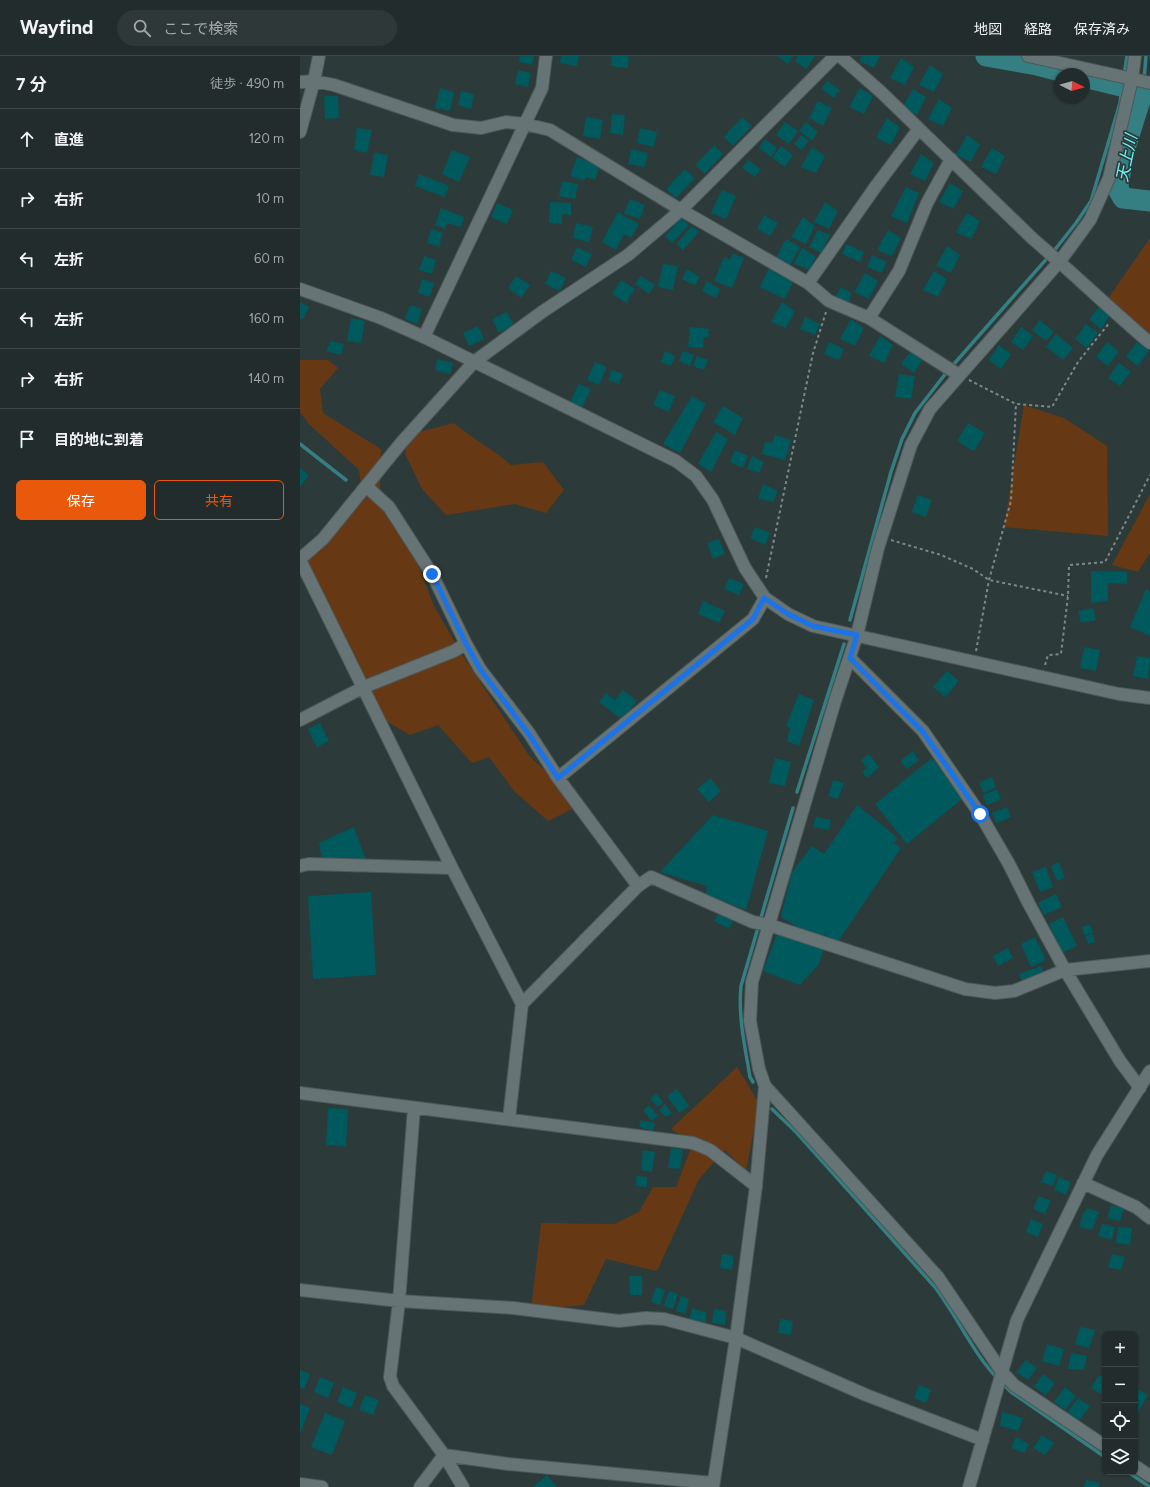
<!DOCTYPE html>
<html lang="ja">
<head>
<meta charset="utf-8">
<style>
  body { margin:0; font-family:Figtree,"Noto Sans JP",sans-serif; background:#2e3838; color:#f1f3f6 }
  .controls { position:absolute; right:12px; bottom:12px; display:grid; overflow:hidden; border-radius:6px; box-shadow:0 1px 3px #0004 }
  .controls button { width:36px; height:36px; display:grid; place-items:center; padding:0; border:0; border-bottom:1px solid #3f4848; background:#222c2c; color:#f1f3f6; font:20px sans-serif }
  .compass { position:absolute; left:754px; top:12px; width:36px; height:36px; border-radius:50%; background:#222c2c; box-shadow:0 1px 3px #0004; rotate:95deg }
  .stop { position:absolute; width:12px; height:12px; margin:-9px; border:3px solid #1a73e8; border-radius:50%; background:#fff }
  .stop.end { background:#1a73e8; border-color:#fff; box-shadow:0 1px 4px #0008 }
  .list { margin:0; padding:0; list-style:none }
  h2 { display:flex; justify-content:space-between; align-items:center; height:52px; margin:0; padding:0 16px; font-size:17px }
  h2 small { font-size:13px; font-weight:400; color:#a2a7a9 }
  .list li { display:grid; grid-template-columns:26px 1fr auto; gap:12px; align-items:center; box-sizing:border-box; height:60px; padding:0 16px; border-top:1px solid #3f4848 }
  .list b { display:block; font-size:15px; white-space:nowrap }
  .list em { font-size:13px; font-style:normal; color:#a2a7a9 }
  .actions { display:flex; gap:8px; padding:12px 16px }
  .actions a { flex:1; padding:9px 0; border:1px solid #ea580c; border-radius:6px; text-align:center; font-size:14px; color:#ea580c }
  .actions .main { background:#ea580c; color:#fff }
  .icon { flex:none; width:22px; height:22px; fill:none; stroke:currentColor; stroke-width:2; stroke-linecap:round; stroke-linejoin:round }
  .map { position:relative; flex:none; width:850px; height:1431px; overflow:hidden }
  header { display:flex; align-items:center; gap:24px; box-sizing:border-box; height:56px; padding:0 20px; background:#222c2c; border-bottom:1px solid #3f4848 }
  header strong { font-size:19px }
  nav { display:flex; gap:22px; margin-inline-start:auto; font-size:14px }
  .search { width:280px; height:36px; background:#2e3838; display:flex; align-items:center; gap:10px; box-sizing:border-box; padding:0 14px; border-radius:22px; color:#a2a7a9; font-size:15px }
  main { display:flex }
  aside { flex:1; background:#222c2c }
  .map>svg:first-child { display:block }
  .green { fill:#663914 }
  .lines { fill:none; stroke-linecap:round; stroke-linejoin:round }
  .stream { stroke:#357e81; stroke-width:3.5 }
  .river { stroke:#357e81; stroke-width:21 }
  .building { fill:#00595c }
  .street-casing { stroke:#4d5858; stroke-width:14 }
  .secondary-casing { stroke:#4d5858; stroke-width:14 }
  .path { stroke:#7e8888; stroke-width:2; stroke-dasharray:3 3; stroke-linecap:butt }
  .street { stroke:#667475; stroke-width:12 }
  .secondary { stroke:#667475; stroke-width:12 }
  .route { stroke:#1a73e8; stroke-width:5 }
  .labels { text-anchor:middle; stroke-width:3.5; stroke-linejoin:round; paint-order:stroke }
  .water-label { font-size:16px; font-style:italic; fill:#6cf7fc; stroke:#2d3a3a }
</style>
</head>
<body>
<header>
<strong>Wayfind</strong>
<div class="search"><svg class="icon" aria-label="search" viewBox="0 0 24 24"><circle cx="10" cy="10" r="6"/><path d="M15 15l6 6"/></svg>ここで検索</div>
<nav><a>地図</a><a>経路</a><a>保存済み</a></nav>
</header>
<main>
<aside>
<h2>7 分<small>徒歩 · 490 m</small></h2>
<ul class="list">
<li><svg class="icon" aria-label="ahead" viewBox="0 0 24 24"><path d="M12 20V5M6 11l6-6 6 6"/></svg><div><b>直進</b></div><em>120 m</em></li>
<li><svg class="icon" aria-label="right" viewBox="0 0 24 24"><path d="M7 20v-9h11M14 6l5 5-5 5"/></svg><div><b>右折</b></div><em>10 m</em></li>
<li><svg class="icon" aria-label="left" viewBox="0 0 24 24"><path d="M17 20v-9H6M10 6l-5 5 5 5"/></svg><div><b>左折</b></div><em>60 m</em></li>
<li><svg class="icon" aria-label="left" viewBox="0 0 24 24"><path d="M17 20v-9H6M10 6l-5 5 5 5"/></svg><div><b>左折</b></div><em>160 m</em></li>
<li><svg class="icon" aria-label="right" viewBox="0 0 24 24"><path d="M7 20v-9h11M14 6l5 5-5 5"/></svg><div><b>右折</b></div><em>140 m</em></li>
<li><svg class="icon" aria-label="arrive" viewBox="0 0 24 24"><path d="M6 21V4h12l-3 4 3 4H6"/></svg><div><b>目的地に到着</b></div></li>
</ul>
<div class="actions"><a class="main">保存</a><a>共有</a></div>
</aside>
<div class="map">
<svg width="850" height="1431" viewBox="0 0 850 1431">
  <rect width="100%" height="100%" fill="#2d3a3a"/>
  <!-- green -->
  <path class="green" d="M 850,182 L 850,285 L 805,247 Z
    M 0,304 L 28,304 L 38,312 L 20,333 L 23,357 L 81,393 L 80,432 L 105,475 L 134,550 L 163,600 L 230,701 L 266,733 L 274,752 L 248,765 L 215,736 L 189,701 L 172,707 L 138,669 L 110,679 L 79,661 L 3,510 L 63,445 L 59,414 L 9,368 L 0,356 Z
    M 724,349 L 764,362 L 807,390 L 808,480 L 704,471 Z
    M 154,367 C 172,383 193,393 211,409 L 243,406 L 264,434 L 246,457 L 215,448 L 146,459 L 122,433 L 105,398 L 108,379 Z
    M 850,438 L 850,497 L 838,516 L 812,509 Z
    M 437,1011 L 459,1047 L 446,1115 L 425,1094 L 399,1123 L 357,1215 L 306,1203 L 284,1249 L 231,1254 L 241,1167 L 314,1168 L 339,1156 L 353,1131 L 376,1131 L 393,1087 L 371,1073 Z"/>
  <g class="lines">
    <!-- stream -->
    <path class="stream" d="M 843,35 L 846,0
      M 0,388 L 46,424
      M 550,564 L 591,416 L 602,383 L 615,357 L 646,317 L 757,191 L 776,167 L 791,145 L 820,47 L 827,0
      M 497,736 L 544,588
      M 453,1026 L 450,1021 C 445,991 438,961 441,930 L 493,752
      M 472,1053 L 496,1076 L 634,1230 C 656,1258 674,1299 698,1323
      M 702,1327 L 711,1336 L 805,1401
      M 828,1416 L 850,1431"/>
    <!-- river -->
    <path class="river" d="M 686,0 L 737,9 L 772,18
      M 784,21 L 850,37
      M 843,35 L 825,92 L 818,129 L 819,135 L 823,142 L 850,145"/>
  </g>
  <!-- building -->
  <path class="building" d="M 220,0 L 234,0 L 232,9 L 219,6 Z
    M 261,0 L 279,0 L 277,10 L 260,7 Z
    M 312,0 L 329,0 L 328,12 L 311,10 Z
    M 477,0 L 493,0 L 488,8 Z
    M 498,0 L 515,0 L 506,13 L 495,5 Z
    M 562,0 L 580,0 L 574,12 L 559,5 Z
    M 601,2 L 614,11 L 605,29 L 590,22 Z
    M 630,9 L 643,18 L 634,36 L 619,29 Z
    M 218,14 L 231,17 L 228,31 L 215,28 Z
    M 527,25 L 540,34 L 534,42 L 521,33 Z
    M 140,32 L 154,36 L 150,55 L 135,52 Z
    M 560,32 L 573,40 L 564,58 L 549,51 Z
    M 613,33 L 626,41 L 617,59 L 602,52 Z
    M 161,35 L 174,38 L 171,53 L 158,49 Z
    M 24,40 L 38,40 L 39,62 L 25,63 Z
    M 639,43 L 652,52 L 643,70 L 628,63 Z
    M 518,45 L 532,52 L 523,70 L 509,62 Z
    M 312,58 L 325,59 L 323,79 L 310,77 Z
    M 286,61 L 303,64 L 300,83 L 283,80 Z
    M 442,61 L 452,70 L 433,90 L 424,81 Z
    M 587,62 L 600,71 L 591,89 L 576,82 Z
    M 485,66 L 498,75 L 489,88 L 476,79 Z
    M 506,66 L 518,76 L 512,84 L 499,75 Z
    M 57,72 L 72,74 L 67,97 L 54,94 Z
    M 340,72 L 357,76 L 354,91 L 337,87 Z
    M 501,79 L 509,85 L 502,94 L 494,88 Z
    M 667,79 L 680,88 L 671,106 L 656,99 Z
    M 465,83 L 477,92 L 471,101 L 459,92 Z
    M 414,89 L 423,98 L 405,118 L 395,109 Z
    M 481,90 L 493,99 L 485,111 L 472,102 Z
    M 512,91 L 525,100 L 516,117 L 501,111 Z
    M 692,92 L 705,100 L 696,118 L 681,111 Z
    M 331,93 L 348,97 L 345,111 L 328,108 Z
    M 152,94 L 170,101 L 159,126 L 142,118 Z
    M 74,97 L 88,99 L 84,121 L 70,119 Z
    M 621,98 L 634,107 L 625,125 L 610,118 Z
    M 277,101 L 300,110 L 295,124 L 286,121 L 284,125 L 270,120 Z
    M 448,104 L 461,113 L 455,121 L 442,112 Z
    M 385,113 L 395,122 L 376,142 L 366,133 Z
    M 119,118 L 149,130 L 145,141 L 115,130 Z
    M 262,125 L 278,128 L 275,143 L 259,140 Z
    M 650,127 L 663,135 L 654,153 L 639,146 Z
    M 606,131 L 619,137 L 607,167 L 591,160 Z
    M 422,134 L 436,140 L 426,163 L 411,157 Z
    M 330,143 L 345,149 L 340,163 L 324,157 Z
    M 250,146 L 271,147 L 271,159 L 262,158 L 262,168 L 249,167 Z
    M 525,146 L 538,155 L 529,173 L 514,166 Z
    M 197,147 L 213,154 L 207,168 L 191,161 Z
    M 141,152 L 164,161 L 161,171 L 147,167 L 145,173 L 135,169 Z
    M 318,156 L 339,168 L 331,182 L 324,178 L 316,194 L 302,186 Z
    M 667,157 L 680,165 L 671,183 L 656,176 Z
    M 464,159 L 478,167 L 470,180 L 457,173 Z
    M 503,161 L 515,170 L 506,188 L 491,181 Z
    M 382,162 L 389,169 L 372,187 L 365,180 Z
    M 276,167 L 293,171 L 289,186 L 273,182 Z
    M 392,170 L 399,176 L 383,194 L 376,188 Z
    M 131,173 L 143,177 L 139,191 L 127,187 Z
    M 518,174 L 530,179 L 521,197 L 509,191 Z
    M 588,174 L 601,182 L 592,200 L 577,194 Z
    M 486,183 L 500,191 L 490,209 L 476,202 Z
    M 546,188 L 564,196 L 560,206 L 542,198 Z
    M 647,190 L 660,199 L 651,217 L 636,210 Z
    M 277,191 L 292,198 L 286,211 L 271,204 Z
    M 502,192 L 516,201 L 509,214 L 494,207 Z
    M 433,197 L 444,202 L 432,232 L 414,225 L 424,201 L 430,204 Z
    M 572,199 L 587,206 L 582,217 L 567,211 Z
    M 124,200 L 136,204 L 132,218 L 119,214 Z
    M 363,208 L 378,210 L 373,234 L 358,231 Z
    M 469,212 L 494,224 L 485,243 L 460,231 Z
    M 387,213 L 400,221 L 395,230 L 382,223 Z
    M 251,215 L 266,222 L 260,235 L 245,228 Z
    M 634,215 L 647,223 L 638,241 L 623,234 Z
    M 565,217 L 578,225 L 569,243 L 554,236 Z
    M 216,220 L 230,229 L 221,242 L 208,232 Z
    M 341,220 L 355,229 L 349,238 L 335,228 Z
    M 122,223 L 134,227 L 130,241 L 118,237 Z
    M 321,224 L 335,233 L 326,247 L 312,238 Z
    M 407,225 L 420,233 L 416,242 L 402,235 Z
    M 541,231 L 551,237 L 549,249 L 534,243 Z
    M 0,246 L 9,251 L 3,263 L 0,262 Z
    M 482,246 L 495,255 L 486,272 L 471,266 Z
    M 110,249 L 122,253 L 117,268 L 105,263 Z
    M 800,250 L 811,258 L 801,273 L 789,263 Z
    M 207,256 L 214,269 L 199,277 L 192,263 Z
    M 505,261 L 520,268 L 515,279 L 500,273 Z
    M 51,262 L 65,265 L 61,287 L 47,285 Z
    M 551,263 L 564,272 L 555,290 L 540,283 Z
    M 740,264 L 754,276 L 746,285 L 732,274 Z
    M 786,268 L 798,277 L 787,292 L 775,283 Z
    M 178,270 L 184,283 L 169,290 L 163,277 Z
    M 390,271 L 409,273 L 408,282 L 404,281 L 403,292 L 388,291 Z
    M 721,271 L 733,280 L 723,294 L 711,286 Z
    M 756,278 L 773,292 L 763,304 L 746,291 Z
    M 580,280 L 593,289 L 584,307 L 569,300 Z
    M 31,285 L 44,288 L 41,299 L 26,295 Z
    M 529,286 L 544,293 L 539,304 L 524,298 Z
    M 807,286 L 819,295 L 808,310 L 796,301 Z
    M 837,286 L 849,295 L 838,310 L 826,301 Z
    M 699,289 L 711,298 L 701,313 L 689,304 Z
    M 365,295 L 375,300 L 371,310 L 361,306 Z
    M 383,295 L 394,299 L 390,310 L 379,305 Z
    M 610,296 L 622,304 L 614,317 L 601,308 Z
    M 397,300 L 408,304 L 404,314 L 393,310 Z
    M 137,303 L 153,307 L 150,318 L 135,314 Z
    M 295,306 L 307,311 L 299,329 L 287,324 Z
    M 819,307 L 831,316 L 820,330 L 808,322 Z
    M 312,314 L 323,318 L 319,328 L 308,324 Z
    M 599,318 L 615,320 L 611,343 L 595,341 Z
    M 279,328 L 291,333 L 282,351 L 270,346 Z
    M 360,334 L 375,340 L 369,356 L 353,349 Z
    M 392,340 L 406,348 L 380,397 L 363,388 Z
    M 423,350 L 443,362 L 435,379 L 413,366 Z
    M 668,367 L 685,377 L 674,395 L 657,385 Z
    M 416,376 L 428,383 L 411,416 L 398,408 Z
    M 475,379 L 491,384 L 485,404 L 462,398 L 465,386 L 472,387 Z
    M 435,394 L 448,400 L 443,412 L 430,406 Z
    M 452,400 L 464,406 L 459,417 L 447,413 Z
    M 0,412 L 9,419 L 0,431 Z
    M 463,428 L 478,435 L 473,446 L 458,443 Z
    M 618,439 L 632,444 L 626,461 L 612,456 Z
    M 455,471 L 470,477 L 465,489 L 450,482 Z
    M 419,483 L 425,498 L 413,503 L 407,487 Z
    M 791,515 L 827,516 L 827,528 L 808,527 L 808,545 L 791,547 Z
    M 429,522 L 444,528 L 439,539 L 424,533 Z
    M 846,533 L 850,535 L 850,580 L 830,571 Z
    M 403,545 L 425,555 L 419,567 L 398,558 Z
    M 793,552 L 796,564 L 781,567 L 778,555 Z
    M 784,591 L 800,594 L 796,615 L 780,612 Z
    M 837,600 L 850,602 L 848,623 L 833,620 Z
    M 647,615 L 659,625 L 645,641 L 633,631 Z
    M 323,634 L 337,645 L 322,664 L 299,646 L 306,637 L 315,644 Z
    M 499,638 L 514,644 L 499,690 L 487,685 L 490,672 L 486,670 Z
    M 20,667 L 29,685 L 17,691 L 8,673 Z
    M 613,695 L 619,704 L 607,713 L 600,705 Z
    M 569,698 L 579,711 L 567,722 L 562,716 L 567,712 L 561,704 Z
    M 475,702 L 491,706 L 485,730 L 469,727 Z
    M 632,702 L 664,741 L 607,788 L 575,748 Z
    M 692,721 L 696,731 L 684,737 L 679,727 Z
    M 410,722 L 421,735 L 409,746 L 397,733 Z
    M 533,724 L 544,727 L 538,743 L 528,740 Z
    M 697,733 L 701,743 L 687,749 L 683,739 Z
    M 557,749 L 598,782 L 594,787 L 601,792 L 537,887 L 524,878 L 522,880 L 499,872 L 481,861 L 492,816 L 512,790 L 524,798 Z
    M 707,751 L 711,761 L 696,767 L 692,757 Z
    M 413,759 L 468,775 L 446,854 L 405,838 L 407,830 L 360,816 Z
    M 516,761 L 531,764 L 529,774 L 513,771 Z
    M 54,771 L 66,804 L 22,803 L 19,787 Z
    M 759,806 L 765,822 L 757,825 L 751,810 Z
    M 746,811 L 753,831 L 740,836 L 732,816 Z
    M 71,836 L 76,919 L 13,923 L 8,840 Z
    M 756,838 L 762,851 L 744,859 L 738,847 Z
    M 419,856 L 434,863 L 429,873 L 414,865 Z
    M 763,861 L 777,890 L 762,897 L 749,868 Z
    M 790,868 L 793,877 L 784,879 L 782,871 Z
    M 477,878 L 524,892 L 519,908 L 500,929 L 463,915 Z
    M 793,878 L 795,886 L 788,888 L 785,880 Z
    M 735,881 L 746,904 L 731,911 L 721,888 Z
    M 708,892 L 713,902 L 698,910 L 693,900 Z
    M 741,910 L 744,918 L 723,927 L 719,918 Z
    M 377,1033 L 389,1050 L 379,1057 L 367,1040 Z
    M 356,1037 L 363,1046 L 358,1051 L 350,1043 Z
    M 365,1048 L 372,1057 L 366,1061 L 359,1054 Z
    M 349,1049 L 358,1060 L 352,1065 L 343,1054 Z
    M 28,1052 L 48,1053 L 46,1091 L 26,1089 Z
    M 341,1064 L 355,1067 L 353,1075 L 339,1071 Z
    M 371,1092 L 383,1093 L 380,1113 L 368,1112 Z
    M 343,1094 L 355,1096 L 352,1116 L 341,1114 Z
    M 746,1115 L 757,1119 L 753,1130 L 741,1126 Z
    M 336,1120 L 347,1121 L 347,1131 L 336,1130 Z
    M 759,1121 L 771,1126 L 766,1139 L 754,1134 Z
    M 739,1140 L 751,1145 L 745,1158 L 733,1153 Z
    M 811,1149 L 824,1153 L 820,1165 L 807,1162 Z
    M 787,1152 L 799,1156 L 792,1174 L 779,1171 L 783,1158 Z
    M 731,1163 L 743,1168 L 738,1181 L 726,1176 Z
    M 802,1168 L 815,1171 L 812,1184 L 798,1180 Z
    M 818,1171 L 832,1172 L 830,1189 L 816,1187 Z
    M 422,1198 L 434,1200 L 432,1214 L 420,1212 Z
    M 812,1198 L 825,1201 L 821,1214 L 808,1211 Z
    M 329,1220 L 342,1220 L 342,1239 L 330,1239 Z
    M 356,1231 L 365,1234 L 360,1249 L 351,1246 Z
    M 369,1235 L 378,1238 L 373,1253 L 364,1250 Z
    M 381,1240 L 389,1243 L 385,1258 L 376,1255 Z
    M 392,1252 L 407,1257 L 405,1268 L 389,1265 Z
    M 414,1253 L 426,1255 L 425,1269 L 412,1267 Z
    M 480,1263 L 493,1265 L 491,1279 L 478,1277 Z
    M 780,1271 L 795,1274 L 789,1292 L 775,1288 Z
    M 747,1288 L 764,1293 L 759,1310 L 742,1305 Z
    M 771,1297 L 787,1300 L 784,1314 L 768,1313 Z
    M 726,1304 L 737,1312 L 728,1324 L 716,1316 Z
    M 0,1314 L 10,1318 L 4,1333 L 0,1331 Z
    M 743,1318 L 755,1327 L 746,1339 L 734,1331 Z
    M 799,1319 L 805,1322 L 805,1340 L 791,1332 Z
    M 20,1321 L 34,1327 L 28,1342 L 14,1336 Z
    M 619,1329 L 631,1334 L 626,1347 L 614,1342 Z
    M 43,1331 L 57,1337 L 51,1352 L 37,1346 Z
    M 765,1331 L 776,1340 L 765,1354 L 754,1346 Z
    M 836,1332 L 848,1339 L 838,1356 L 835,1354 Z
    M 65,1339 L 79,1344 L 73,1359 L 59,1354 Z
    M 778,1342 L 790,1350 L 779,1365 L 767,1357 Z
    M 0,1348 L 10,1352 L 0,1377 Z
    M 702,1356 L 723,1362 L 718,1375 L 700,1370 Z
    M 25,1357 L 45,1365 L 32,1399 L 11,1391 Z
    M 742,1379 L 754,1387 L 745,1399 L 733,1392 Z
    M 716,1381 L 729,1388 L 724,1397 L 711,1392 Z
    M 247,1419 L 257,1431 L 233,1431 Z
    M 786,1424 L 800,1427 L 799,1431 L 784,1431 Z"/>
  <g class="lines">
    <defs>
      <path id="street" d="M 540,0 L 581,36 L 733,183 C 773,217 810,253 850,287
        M 728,0 L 850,27
        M 0,26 L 14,25 L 34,29 L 153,69 L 181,72 L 206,66 L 225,68 L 250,74 L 381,154 L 508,227 L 529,245 L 569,262 L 659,319
        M 0,76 L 14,25 L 19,0
        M 508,227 L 576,130 L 618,74
        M 569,262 L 599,215 L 627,147 L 651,103
        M 124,281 L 242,32 L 246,0
        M 67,431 L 89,451 L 132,518 L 166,588 L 180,613 L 229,677 L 258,722 L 338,830
        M 0,504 L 152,812 L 222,948 L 209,1063
        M 550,602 L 623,675 L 680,758 L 709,808 L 729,848 L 765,914 L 820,1005 L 840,1032
        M 0,664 L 64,631 L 154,595 L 166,588
        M 258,722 L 453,563 L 465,542
        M 0,810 L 9,808 L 152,812
        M 222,948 L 338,830 L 351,821 L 453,866 L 469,869 L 665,933 L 695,937 L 714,935 L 765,914 L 850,905
        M 465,1030 L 638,1221 L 702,1316 L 714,1329 L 805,1390
        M 0,1037 L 393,1087 L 410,1094 L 456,1130
        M 114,1052 L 99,1245 L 90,1321 L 93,1330 L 144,1399 L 163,1431
        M 783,1127 L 836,1151 L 850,1162
        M 0,1234 L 99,1245 L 213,1252 L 319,1265 L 346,1262 L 364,1263 L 436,1282 L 566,1339 L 683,1384
        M 144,1399 L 208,1408 L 413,1427
        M 835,1410 L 850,1420
        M 0,1428 L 22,1431
        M 120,1431 L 144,1399
        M 669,1431 L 717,1264 L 797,1099 L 850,1015"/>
      <path id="secondary" d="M 0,233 L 81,262 L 124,281 L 376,405 L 396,420 L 413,444 L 445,512 L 465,542 L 488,558 L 513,570 L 819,638 L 850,642
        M 0,503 L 23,483 L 101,387 L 174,306 L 242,256 L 328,199 L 381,154 L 535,0
        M 413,1431 L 436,1282 L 456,1130 L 465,1030 L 459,1013 L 450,965 L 452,926 L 535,645 L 557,579 L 578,492 L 611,389 L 630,353 L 760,205 L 790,164 L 809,122 L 832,23 L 835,0"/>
    </defs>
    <!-- street casing -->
    <use href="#street" class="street-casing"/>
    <!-- secondary casing -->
    <use href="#secondary" class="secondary-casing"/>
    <!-- path -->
    <path class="path" d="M 669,324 L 716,348 L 752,351 L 778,306 L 810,266
      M 591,484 L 641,499 L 673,513 L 689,524 L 768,540
      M 466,522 L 513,297 L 526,256
      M 676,595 L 689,524 L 711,445 L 716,348
      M 745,609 L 748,599 L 761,598 L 768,540 L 769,509 L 805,506 L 850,419"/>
    <!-- street -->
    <use href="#street" class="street"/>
    <!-- secondary -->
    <use href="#secondary" class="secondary"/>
  </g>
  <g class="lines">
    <!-- route -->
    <path class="route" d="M 132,518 L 166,588 L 180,613 L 228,677 L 258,722 L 453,563 L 464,542 L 488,558 L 513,570 L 557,579 L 550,602 L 623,676 L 680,758"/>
  </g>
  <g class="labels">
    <!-- water labels -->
    <g class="water-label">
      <text transform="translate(826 102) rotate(-78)" y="6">天上川</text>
    </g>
  </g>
</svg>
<div class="controls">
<button>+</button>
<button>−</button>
<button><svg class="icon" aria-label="locate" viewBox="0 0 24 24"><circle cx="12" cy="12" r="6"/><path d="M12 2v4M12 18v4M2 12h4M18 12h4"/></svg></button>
<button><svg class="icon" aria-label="layers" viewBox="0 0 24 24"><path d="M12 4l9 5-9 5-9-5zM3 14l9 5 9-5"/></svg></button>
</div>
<svg class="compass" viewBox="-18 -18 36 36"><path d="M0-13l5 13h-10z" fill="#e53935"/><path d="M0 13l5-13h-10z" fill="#a2a7a9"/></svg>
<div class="stop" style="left:680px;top:758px"></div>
<div class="stop end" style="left:132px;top:518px"></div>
</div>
</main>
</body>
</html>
